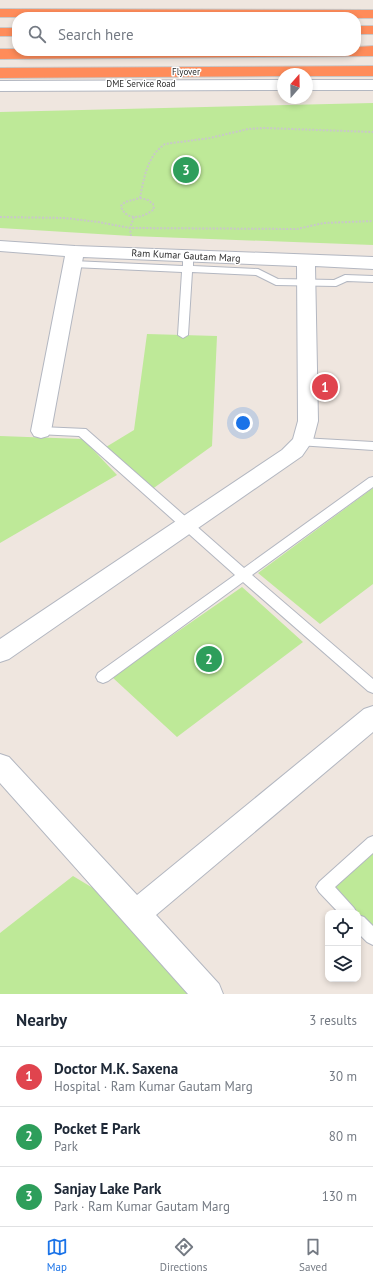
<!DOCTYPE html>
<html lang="en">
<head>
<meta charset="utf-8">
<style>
  body { margin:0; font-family:"PT Sans",sans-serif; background:#f6f6f7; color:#1f2937 }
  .controls { position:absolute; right:12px; bottom:12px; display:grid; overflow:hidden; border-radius:8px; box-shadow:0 2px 6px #0003 }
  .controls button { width:36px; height:36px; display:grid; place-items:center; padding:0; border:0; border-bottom:1px solid #e0e1e3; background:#fff; color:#1f2937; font:20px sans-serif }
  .compass { position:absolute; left:277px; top:68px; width:36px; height:36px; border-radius:50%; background:#fff; box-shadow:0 2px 6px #0003; rotate:20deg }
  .you { position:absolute; left:243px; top:423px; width:14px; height:14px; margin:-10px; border:3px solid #fff; border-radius:50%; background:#1a73e8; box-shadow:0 0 0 6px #1a73e833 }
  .badge { display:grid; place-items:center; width:26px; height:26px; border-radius:50%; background:#1a73e8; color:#fff; font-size:13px; font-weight:700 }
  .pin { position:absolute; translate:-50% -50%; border:2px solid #fff; box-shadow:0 1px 4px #0006 }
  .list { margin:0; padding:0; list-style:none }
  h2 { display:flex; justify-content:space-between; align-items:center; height:52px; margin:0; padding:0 16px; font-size:17px }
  h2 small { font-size:13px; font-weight:400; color:#747a83 }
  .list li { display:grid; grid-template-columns:26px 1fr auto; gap:12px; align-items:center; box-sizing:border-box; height:60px; padding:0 16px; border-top:1px solid #e0e1e3 }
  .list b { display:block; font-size:15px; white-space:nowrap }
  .list p { margin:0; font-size:13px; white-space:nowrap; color:#747a83 }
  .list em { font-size:13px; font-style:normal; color:#747a83 }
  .icon { flex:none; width:22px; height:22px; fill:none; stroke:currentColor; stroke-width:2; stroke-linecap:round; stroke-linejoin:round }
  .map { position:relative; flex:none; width:373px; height:994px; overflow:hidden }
  .search { position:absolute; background:#fff; box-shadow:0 2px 6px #0003; left:12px; right:12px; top:12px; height:44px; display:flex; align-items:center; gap:10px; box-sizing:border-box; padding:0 14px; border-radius:16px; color:#747a83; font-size:15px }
  .sheet { height:232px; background:#fff }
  nav { display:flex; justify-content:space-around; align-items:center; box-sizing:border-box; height:56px; border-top:1px solid #e0e1e3; background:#fff; font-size:11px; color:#747a83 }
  nav a { display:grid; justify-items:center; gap:2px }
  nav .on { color:#1a73e8 }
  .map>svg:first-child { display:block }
  .green { fill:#bee998 }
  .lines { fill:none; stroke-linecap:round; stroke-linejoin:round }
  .lane-casing { stroke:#b3b7c1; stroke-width:2 }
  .street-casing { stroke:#b3b7c1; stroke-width:2 }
  .secondary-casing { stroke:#b3b7c1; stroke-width:2 }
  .highway-casing { stroke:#c8c8c8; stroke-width:2 }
  .path { stroke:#c8c8c8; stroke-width:2; stroke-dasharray:2 1.5; stroke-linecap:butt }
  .lane { fill:#fff; fill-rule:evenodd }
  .street { fill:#fff; fill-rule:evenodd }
  .secondary { fill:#fff; fill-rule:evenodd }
  .highway { fill:#ff8c5a; fill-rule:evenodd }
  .labels { text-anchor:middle; stroke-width:3; stroke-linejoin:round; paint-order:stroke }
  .far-street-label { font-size:9px; fill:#2d2d2d; stroke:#fff }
  .street-label { font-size:10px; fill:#2d2d2d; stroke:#fff }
</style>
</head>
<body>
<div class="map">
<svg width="373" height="994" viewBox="0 0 373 994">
  <rect width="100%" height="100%" fill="#efe6df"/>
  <!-- green -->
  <path class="green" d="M 373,103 L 373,245 L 131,236 L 0,228 L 0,112 Z
    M 147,334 L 217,336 L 212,446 L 151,490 L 106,447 L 134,430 Z
    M 0,436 L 83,439 L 117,475 L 0,543 Z
    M 373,488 L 373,584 L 320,624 L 258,573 Z
    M 242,587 L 303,642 L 177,737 L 112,677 Z
    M 373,851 L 373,928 L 331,887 Z
    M 73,876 L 136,914 L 208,994 L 0,994 L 0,933 Z"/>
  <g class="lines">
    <defs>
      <path id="lane" d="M 188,257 L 193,260 L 193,266 L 258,269 L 278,279 L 334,280 L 345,275 L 373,276 L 373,282 L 347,281 L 336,286 L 276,285 L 256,275 L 192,272 L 188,335 L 183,338 L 178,335 L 182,272 L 73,267 L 68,264 L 73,261 L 183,266 L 183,260 Z
        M 41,427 L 86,429 L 244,568 L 369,478 L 373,477 L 373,487 L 252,575 L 373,679 L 373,693 L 368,691 L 243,582 L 108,681 L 103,683 L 98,681 L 96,677 L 98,673 L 235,575 L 79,436 L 37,434 L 35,431 L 37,428 Z
        M 302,438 L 373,442 L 373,450 L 298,445 L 296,442 L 298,439 Z
        M 373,836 L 373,853 L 335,887 L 354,908 L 357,913 L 339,913 L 319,892 L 316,887 L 319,882 L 368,838 Z
        M 358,915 L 364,917 L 373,926 L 373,945 L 367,942 L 358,933 Z"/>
      <path id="street" d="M 0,241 L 75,246 L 373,257 L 373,269 L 315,266 L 318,421 L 313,440 L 302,456 L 9,659 L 0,662 L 0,639 L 282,450 L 293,439 L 298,421 L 297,266 L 83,257 L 51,431 L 48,436 L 41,438 L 34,436 L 31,431 L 65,256 L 0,251 Z
        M 373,706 L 373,732 L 156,915 L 219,984 L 223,994 L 188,994 L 0,783 L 0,754 L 9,757 L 137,895 L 364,709 Z"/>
      <path id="secondary" d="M 283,80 L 283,90 L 0,91 L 0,81 Z
        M 307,80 L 373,80 L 373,90 L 307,90 Z"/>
      <path id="highway" d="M 0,9 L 373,10 L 373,18 L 356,18 L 356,17 L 0,17 Z
        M 356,26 L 373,26 L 373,34 L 356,34 Z
        M 0,28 L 17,28 L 17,36 L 0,36 Z
        M 373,46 L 373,56 L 0,59 L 0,49 L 17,49 L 17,51 L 356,51 L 356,47 Z
        M 373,66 L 373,76 L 307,76 L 307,74 L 283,74 L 283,76 L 0,78 L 0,68 Z"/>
    </defs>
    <!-- lane casing -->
    <use href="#lane" class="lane-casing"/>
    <!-- street casing -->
    <use href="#street" class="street-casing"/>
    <!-- secondary casing -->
    <use href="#secondary" class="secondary-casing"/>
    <!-- highway casing -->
    <use href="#highway" class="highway-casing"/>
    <!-- path -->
    <path class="path" d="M 140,198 C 144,178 147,156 165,144 L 210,138 L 248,129 L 264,128 L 373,132
      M 140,198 L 148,200 L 153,204 L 154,209 C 144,218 126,222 121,206 L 125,202 Z
      M 0,217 L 65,218 L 98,222 L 130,228 L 297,229 L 324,223 L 373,221
      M 131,236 L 130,228 L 134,217"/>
    <!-- lane -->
    <use href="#lane" class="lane"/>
    <!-- street -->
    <use href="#street" class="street"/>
    <!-- secondary -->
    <use href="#secondary" class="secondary"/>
    <!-- highway -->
    <use href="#highway" class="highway"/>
  </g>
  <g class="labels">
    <!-- far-street labels -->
    <g class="far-street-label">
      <text x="186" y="75">Flyover</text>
      <text x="141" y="87">DME Service Road</text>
    </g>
    <!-- street labels -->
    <g class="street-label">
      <text transform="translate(186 255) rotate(3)" y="4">Ram Kumar Gautam Marg</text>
    </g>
  </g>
</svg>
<div class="controls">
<button><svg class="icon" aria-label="locate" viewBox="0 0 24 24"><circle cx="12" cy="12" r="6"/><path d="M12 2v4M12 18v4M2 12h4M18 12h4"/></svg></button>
<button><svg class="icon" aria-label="layers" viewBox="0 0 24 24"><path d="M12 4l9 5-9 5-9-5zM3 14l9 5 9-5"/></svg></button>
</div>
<svg class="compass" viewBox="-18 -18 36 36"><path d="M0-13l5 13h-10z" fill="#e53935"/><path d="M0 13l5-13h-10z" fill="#747a83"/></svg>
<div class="you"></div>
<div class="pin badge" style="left:325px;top:387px;background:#e0444e">1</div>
<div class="pin badge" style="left:209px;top:659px;background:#2e9e5b">2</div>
<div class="pin badge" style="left:186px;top:170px;background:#2e9e5b">3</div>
<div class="search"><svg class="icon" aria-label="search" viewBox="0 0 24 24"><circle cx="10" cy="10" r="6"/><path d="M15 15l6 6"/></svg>Search here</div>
</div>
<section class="sheet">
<h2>Nearby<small>3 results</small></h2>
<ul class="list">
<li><span class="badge" style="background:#e0444e">1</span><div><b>Doctor M.K. Saxena</b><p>Hospital · Ram Kumar Gautam Marg</p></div><em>30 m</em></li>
<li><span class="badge" style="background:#2e9e5b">2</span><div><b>Pocket E Park</b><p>Park</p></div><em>80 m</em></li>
<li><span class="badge" style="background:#2e9e5b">3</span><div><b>Sanjay Lake Park</b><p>Park · Ram Kumar Gautam Marg</p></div><em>130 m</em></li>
</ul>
</section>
<nav>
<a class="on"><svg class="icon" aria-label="map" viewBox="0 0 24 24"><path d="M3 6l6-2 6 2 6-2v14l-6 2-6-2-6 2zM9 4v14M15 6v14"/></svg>Map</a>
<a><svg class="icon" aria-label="directions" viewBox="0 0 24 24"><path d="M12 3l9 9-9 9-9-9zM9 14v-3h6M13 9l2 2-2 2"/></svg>Directions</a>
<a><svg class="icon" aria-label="saved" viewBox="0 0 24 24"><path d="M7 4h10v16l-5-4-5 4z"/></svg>Saved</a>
</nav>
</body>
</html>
